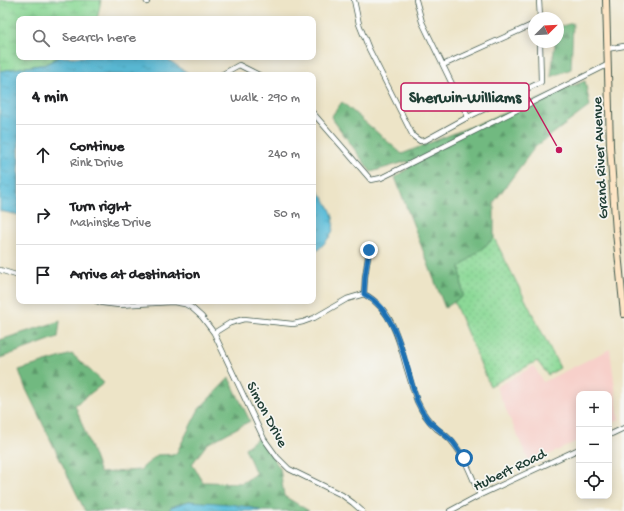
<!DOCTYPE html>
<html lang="en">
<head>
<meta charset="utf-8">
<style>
  body { margin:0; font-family:"Gochi Hand",sans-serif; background:#f6f6f6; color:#202124 }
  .controls { position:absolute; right:12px; bottom:12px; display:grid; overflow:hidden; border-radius:8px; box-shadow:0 2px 10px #0003 }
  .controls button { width:36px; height:36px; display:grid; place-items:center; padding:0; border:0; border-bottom:1px solid #e0e0e0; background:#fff; color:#202124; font:20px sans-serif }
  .compass { position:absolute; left:528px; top:12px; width:36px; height:36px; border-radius:50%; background:#fff; box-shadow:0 2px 10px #0003; rotate:66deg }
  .stop { position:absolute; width:12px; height:12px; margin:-9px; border:3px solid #1f6fb2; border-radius:50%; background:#fff }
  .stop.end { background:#1f6fb2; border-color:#fff; box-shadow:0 1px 4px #0008 }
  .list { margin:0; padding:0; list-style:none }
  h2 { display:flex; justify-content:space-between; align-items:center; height:52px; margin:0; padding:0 16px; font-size:17px }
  h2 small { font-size:13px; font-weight:400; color:#757577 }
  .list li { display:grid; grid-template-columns:26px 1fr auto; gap:12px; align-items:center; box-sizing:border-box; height:60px; padding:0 16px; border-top:1px solid #e0e0e0 }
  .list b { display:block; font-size:15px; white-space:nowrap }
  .list p { margin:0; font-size:13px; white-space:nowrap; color:#757577 }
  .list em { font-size:13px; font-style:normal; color:#757577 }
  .icon { flex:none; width:22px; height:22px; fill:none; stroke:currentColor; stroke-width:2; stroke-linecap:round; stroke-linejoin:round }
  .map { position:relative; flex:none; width:624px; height:511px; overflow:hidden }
  .search { position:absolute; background:#fff; box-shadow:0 2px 10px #0003; left:16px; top:16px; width:300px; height:44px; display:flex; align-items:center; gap:10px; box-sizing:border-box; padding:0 14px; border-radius:8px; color:#757577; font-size:15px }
  .panel { position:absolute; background:#fff; box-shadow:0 2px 10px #0003; left:16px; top:72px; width:300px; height:232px; border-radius:8px }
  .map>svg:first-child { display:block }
  .built { fill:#f7d0ca }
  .green { fill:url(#green-dots); stroke:#568b66 }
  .forest { fill:url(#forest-firs); stroke:#487b5a }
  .wetland { fill:url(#wetland-marsh); stroke:#568b66 }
  .water { fill:url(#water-ripples); stroke:#3e7e87 }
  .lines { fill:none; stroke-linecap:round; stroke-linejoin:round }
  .street-casing { stroke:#3e564a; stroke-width:6 }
  .secondary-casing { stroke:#3e564a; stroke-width:8 }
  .street { stroke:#fff; stroke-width:4.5 }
  .secondary { stroke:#fde5c5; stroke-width:6 }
  .route { stroke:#1f6fb2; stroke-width:5 }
  .labels { text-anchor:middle; stroke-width:3.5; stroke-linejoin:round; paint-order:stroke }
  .street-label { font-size:15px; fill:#1f3d34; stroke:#f6f6f2 }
  .leader { fill:none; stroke:#c2185b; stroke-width:1.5 }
  .callout-dot { fill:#c2185b; stroke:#f6f6f2; stroke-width:1.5 }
  .callout { fill:#f6f6f2; stroke:#c2185b; stroke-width:1.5 }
  .callout-label { font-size:16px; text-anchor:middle; font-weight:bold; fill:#1f3d34 }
</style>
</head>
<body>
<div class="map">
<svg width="624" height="511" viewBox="0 0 624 511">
  <defs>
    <pattern id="green-dots" width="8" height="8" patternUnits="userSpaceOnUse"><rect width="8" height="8" fill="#8cd997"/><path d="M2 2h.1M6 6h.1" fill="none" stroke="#78bb83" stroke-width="1.8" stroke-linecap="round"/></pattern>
    <pattern id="forest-firs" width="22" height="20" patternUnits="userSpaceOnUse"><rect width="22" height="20" fill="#71b980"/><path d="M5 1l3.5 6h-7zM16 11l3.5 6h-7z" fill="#5c986a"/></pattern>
    <pattern id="wetland-marsh" width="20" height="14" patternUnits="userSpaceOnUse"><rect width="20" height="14" fill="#8cd997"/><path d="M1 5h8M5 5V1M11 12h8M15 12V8" fill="none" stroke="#78bb83"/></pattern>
    <pattern id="water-ripples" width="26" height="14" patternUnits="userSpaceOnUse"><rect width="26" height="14" fill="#5cbeda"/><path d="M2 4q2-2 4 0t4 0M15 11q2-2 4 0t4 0" fill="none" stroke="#4b9cb2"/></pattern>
  </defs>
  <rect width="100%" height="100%" fill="#f6f6f2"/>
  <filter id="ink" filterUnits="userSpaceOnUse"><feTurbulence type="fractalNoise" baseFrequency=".025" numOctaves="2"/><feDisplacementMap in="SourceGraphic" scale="8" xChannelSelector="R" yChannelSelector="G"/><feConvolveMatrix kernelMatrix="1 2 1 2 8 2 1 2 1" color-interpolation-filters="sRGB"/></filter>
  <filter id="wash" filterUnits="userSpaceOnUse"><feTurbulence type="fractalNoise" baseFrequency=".012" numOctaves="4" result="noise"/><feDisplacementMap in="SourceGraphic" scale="16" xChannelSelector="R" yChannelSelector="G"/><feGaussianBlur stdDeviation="0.9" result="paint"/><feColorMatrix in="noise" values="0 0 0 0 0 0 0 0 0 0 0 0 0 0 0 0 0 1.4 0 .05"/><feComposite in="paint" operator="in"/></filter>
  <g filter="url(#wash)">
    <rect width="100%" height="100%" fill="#ede4c7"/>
    <!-- built -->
    <path class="built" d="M 610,349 L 619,420 L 609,425 L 609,394 L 579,394 L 579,440 L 530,464 L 496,387 L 534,366 L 543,382 Z"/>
    <!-- green -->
    <path class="green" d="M 494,238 L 560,368 L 548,375 L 537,361 L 490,386 L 454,302 L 463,296 L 460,267 Z"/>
    <!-- forest -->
    <path class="forest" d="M 573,23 L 571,69 L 551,77 L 555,42 L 558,42 L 558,27 Z
      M 585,81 L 590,106 L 535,147 L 494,202 L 494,238 L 460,267 L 463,296 L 445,308 L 395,177 L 409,168 L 408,161 L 371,172 L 331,117 L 342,102 L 402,154 Z
      M 60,321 L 58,337 L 0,358 L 0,340 Z
      M 72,354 L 104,383 L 75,405 L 100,473 L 140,470 L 157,455 L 176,454 L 199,409 L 229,378 L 250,421 L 207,444 L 192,464 L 203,482 L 242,483 L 256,474 L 245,448 L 258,438 L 280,468 L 284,496 L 309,511 L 262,511 L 254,508 L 189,501 L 171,507 L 169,511 L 85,511 L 25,387 L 19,370 Z"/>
    <!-- wetland -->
    <path class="wetland" d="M 0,0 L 101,0 L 97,19 L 19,19 L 19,57 L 59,57 L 46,64 L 0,71 Z"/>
    <!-- water -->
    <path class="water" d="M 59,57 L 164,57 L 191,75 L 19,75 L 19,215 L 0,211 L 0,71 L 46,64 Z
      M 313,186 C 325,198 341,219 330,236 C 326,243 318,249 313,255 Z
      M 189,501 C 212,503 241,503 262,511 L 169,511 L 171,507 Z"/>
  </g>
  <g filter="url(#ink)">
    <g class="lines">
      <defs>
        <path id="street" d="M 146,0 L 147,2
          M 354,0 L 359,24 L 369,49 L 413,136 L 420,141 L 426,140 L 468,117 L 541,82 L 540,42
          M 416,0 L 422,22 L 468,117
          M 539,0 L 540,18
          M 607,49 L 624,46
          M 443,65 L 534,24
          M 221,75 L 239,65 L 259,75
          M 313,113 L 371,180 L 381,178 L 607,65
          M 0,270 L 19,276
          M 364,294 C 391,308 399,339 406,366 C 410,378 413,390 417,401 C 422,412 428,421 437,429 C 443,433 449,437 453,443 C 466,458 472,478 480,495
          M 364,294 L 365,277 L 369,250
          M 96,301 L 102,303 L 119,305 L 173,302 L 185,304 L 192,308 L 202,317 L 214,333 L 264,439 L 277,457 L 289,469 L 342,495 L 353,503 L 362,511
          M 214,333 L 230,323 L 244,319 L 293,324 L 303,322 L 314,318 L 347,299 L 364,294
          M 609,435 L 624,428
          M 450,511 L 480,495 L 579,449"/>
        <path id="secondary" d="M 606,0 L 610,146 L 616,232 L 624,314"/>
      </defs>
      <!-- street casing -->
      <use href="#street" class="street-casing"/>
      <!-- secondary casing -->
      <use href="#secondary" class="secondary-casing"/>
      <!-- street -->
      <use href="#street" class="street"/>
      <!-- secondary -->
      <use href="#secondary" class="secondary"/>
    </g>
  </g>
  <g class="lines" filter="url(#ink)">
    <!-- route -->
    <path class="route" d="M 369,250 L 365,277 L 364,294 C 398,311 406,367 417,401 L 422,411 L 429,421 L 453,442 L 464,458"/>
  </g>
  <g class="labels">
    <!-- street labels -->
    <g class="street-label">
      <text transform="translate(599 158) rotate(-93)" y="5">Grand River Avenue</text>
      <text transform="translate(268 414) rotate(62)" y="5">Simon Drive</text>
      <text transform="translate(509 469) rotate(-26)" y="5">Hubert Road</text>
    </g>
  </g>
  <!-- callouts -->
  <path class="leader" d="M559 150L529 97"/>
  <circle class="callout-dot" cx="559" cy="150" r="4"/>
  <rect class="callout" x="401" y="83" width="128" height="28" rx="4"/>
  <g class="callout-label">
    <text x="465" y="102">Sherwin-Williams</text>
  </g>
</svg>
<div class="controls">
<button>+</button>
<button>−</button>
<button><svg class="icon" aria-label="locate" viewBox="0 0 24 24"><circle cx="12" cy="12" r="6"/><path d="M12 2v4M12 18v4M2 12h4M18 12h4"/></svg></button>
</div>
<svg class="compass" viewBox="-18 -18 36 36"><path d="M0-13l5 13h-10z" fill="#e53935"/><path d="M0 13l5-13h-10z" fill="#757577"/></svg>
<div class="stop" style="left:464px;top:458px"></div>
<div class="stop end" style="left:369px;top:250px"></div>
<div class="search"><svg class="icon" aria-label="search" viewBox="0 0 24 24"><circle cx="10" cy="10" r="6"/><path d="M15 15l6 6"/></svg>Search here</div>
<section class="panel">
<h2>4 min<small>Walk · 290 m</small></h2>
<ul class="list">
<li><svg class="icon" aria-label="ahead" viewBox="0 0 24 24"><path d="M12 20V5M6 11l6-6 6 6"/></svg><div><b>Continue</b><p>Rink Drive</p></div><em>240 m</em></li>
<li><svg class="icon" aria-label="right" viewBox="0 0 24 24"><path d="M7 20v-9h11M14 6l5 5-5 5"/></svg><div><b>Turn right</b><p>Mahinske Drive</p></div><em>50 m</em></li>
<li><svg class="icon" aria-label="arrive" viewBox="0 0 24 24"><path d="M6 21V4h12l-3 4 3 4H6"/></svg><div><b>Arrive at destination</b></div></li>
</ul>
</section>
</div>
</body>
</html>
